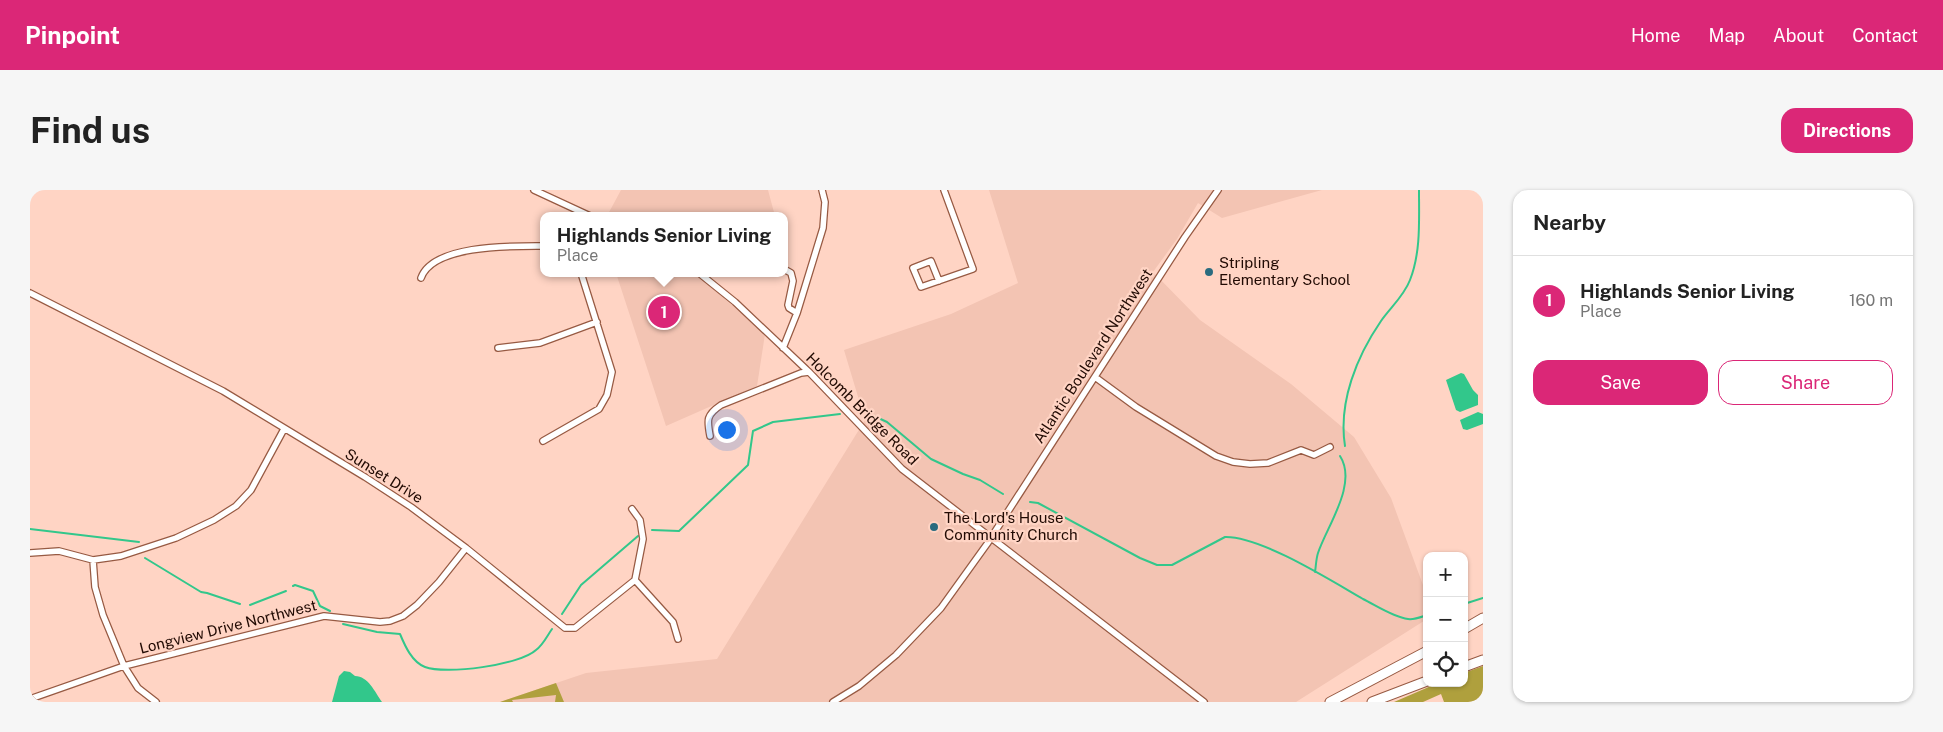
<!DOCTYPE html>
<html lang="en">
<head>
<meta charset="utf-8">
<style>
  body { margin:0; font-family:"Public Sans",sans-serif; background:#f6f6f6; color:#222 }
  .controls { position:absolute; right:15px; bottom:15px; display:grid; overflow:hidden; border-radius:10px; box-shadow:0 1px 4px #0004 }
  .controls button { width:45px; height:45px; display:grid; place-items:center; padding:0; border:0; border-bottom:1px solid #e0e0e0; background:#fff; color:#222; font:25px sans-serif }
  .you { position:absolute; left:696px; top:239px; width:18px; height:18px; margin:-12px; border:4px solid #fff; border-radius:50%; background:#1a73e8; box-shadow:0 0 0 8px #1a73e833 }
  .badge { display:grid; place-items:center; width:32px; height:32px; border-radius:50%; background:#db2777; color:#fff; font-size:16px; font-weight:700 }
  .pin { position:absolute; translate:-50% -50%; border:2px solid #fff; box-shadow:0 1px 5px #0006 }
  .popup { position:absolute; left:510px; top:22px; width:248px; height:65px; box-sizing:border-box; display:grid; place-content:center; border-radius:10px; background:#fff; filter:drop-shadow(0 1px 4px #0005); font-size:16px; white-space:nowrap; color:#767676 }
  .popup b { font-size:19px; color:#222 }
  .popup::after { content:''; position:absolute; left:50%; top:100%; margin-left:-10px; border:10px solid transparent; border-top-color:#fff }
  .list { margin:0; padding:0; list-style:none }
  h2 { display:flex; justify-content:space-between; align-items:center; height:65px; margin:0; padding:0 20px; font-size:21px }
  h2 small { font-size:16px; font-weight:400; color:#767676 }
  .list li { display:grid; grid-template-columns:32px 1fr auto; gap:15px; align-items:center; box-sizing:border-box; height:90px; padding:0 20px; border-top:1px solid #e0e0e0 }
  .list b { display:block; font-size:19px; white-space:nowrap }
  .list p { margin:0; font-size:16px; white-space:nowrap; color:#767676 }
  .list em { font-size:16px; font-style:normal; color:#767676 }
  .actions { display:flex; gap:10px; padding:15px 20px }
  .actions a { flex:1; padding:11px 0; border:1px solid #db2777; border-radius:15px; text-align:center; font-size:18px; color:#db2777 }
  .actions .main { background:#db2777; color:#fff }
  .icon { flex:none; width:28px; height:28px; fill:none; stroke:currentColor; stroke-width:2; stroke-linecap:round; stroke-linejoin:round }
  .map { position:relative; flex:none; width:1453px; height:512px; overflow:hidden; border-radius:15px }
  header { display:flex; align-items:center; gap:30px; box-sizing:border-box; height:70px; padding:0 25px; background:#db2777; color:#fff }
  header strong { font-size:24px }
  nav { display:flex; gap:28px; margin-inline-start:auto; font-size:18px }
  .intro { display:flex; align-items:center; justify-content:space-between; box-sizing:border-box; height:120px; padding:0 30px }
  h1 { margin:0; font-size:35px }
  .button { padding:12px 22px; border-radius:15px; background:#db2777; color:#fff; font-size:18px; font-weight:700 }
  main { display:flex; gap:30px; padding:0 30px }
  aside { flex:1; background:#fff; border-radius:15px; box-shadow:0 1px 4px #0004 }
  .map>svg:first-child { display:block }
  .built { fill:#f3c4b3 }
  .forest { fill:#afa03d }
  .water { fill:#32c78b }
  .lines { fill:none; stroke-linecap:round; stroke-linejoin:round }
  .stream { stroke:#32c78b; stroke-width:2 }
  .minor-casing { stroke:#975a43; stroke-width:8 }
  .highway-casing { stroke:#975a43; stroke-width:11 }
  .minor { stroke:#fff; stroke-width:5.5 }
  .highway { stroke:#fff; stroke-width:9 }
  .poi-dot { fill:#2a6b7f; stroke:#ffd4c4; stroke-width:2 }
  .labels { text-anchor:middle; stroke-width:4.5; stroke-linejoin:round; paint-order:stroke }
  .poi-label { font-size:15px; fill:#210a03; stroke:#ffd4c4; text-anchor:start }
  .street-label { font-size:15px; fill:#210a03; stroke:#ffd4c4 }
</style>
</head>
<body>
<header>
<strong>Pinpoint</strong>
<nav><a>Home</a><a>Map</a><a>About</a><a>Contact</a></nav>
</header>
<div class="intro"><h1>Find us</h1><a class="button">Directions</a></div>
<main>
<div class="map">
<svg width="1453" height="512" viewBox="0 0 1453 512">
  <rect width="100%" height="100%" fill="#ffd4c4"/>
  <!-- built -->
  <path class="built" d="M 591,0 L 738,0 L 745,26 L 577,26 Z
    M 959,0 L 1292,0 L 1192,28 L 1168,13 L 1147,49 L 1123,82 L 1170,130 L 1261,194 L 1324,247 L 1361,308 L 1397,406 L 1397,429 L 1266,512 L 470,512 L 556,483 L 687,469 L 835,230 L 814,160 L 921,124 L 988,93 Z
    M 586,83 L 665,83 L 735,144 L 727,196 L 636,236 Z"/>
  <!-- forest -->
  <path class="forest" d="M 1453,476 L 1453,512 L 1414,512 L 1411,504 L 1393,512 L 1364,512 L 1408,493 L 1434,493 L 1434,483 Z
    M 526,493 L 534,512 L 525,512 L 526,505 L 482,510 L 483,512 L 470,512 Z"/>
  <!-- water -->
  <path class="water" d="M 1431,183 L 1434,184 L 1443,200 L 1448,205 L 1448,215 L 1430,222 L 1426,220 L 1416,190 Z
    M 1448,222 L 1453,224 L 1453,234 L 1437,240 L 1433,239 L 1430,230 Z
    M 314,481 L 320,482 L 325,486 C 338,486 345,502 352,512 L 302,512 L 309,486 Z"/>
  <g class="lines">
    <!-- stream -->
    <path class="stream" d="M 831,220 L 857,232 L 901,269 L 933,284 L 950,290 L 973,304
      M 1315,256 C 1308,212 1327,166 1351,131 C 1360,118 1374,106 1380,90 C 1391,62 1389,30 1389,0
      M 1000,312 L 1008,313 L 1110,368 L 1127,375 L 1142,375 L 1195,347 C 1230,346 1300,390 1333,409 C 1347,416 1363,427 1378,429 C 1384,430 1391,427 1397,425
      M 0,339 L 109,352
      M 622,340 L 649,341 L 718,275 L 723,241 L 743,232 L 810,224
      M 115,368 L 171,402 L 177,403 L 210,414
      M 1285,382 C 1286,376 1286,369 1288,363 C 1297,336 1328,294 1310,266
      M 263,396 L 265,395 L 283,401 L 290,416 L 300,421
      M 1434,414 L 1453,408
      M 220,415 L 256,401
      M 532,424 L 551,395 L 608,346
      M 313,434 L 347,442 L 370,444 C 375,456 382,472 395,477 C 416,485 490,475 506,460 C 513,455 517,446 522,439"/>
    <defs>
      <path id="minor" d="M 504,0 L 560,26
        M 754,79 L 761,83 L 763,91 L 758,115 L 759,118 L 767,123
        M 669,83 L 705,112 L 779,182 L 872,279 L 1174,512
        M 391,88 C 403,54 484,56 514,56
        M 909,91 L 901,71 L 883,78 L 891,97 L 943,79 L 914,0
        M 0,103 L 193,201 L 335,287 L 381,317 L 436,358 L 535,438 L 545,438 L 605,390 L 613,349 L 610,330 L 602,319
        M 468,158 L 510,153 L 567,132
        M 753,158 L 767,123 L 793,38 L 795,12 L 792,0
        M 1065,187 L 1106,217 L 1186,266 L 1203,272 L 1220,274 L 1238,273 L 1271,260 L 1284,265 L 1300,257
        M 680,246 C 677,230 676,225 691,215 L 771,183 L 779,182
        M 513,251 L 569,219 L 577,205 L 582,182 L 551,83
        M 0,363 L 29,361 L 63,370 L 91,366 L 146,348 L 184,330 L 206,316 L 221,300 L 254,239
        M 63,370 L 65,397 L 73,425 L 94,476 L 108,498 L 126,512
        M 605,390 L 643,432 L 648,449
        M 0,509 L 94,476 L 294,426 L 350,432 L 360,431 L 373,426 L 387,415 L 409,392 L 436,358
        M 803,512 L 829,496 L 866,465 L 911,418 L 957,354 L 1155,47 L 1188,0"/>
      <path id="highway" d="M 1434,439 L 1453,428
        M 1434,477 L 1453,470
        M 1300,512 L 1397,461
        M 1342,512 L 1397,491"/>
    </defs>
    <!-- minor casing -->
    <use href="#minor" class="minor-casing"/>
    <!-- highway casing -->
    <use href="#highway" class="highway-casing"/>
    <!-- minor -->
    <use href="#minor" class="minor"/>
    <!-- highway -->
    <use href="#highway" class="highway"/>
  </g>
  <!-- markers -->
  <g class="poi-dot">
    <circle cx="1179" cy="82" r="5"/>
    <circle cx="904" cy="337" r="5"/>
  </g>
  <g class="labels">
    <!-- poi labels -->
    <g class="poi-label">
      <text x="1189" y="78">Stripling<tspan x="1189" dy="17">Elementary School</tspan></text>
      <text x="914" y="333">The Lord's House<tspan x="914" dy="17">Community Church</tspan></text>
    </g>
    <!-- street labels -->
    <g class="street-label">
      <text transform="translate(1063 166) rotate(-57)" y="5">Atlantic Boulevard Northwest</text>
      <text transform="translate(832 219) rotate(45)" y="5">Holcomb Bridge Road</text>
      <text transform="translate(354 286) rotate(32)" y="5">Sunset Drive</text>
      <text transform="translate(198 437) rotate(-14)" y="5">Longview Drive Northwest</text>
    </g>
  </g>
</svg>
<div class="controls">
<button>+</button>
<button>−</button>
<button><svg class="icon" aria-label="locate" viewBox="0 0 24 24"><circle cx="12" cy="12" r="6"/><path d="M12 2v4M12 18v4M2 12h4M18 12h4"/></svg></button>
</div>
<div class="you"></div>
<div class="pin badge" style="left:634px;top:122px">1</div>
<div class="popup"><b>Highlands Senior Living</b>Place</div>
</div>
<aside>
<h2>Nearby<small></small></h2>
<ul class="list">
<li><span class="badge">1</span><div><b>Highlands Senior Living</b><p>Place</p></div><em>160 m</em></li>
</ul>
<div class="actions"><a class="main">Save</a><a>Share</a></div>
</aside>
</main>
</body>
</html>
